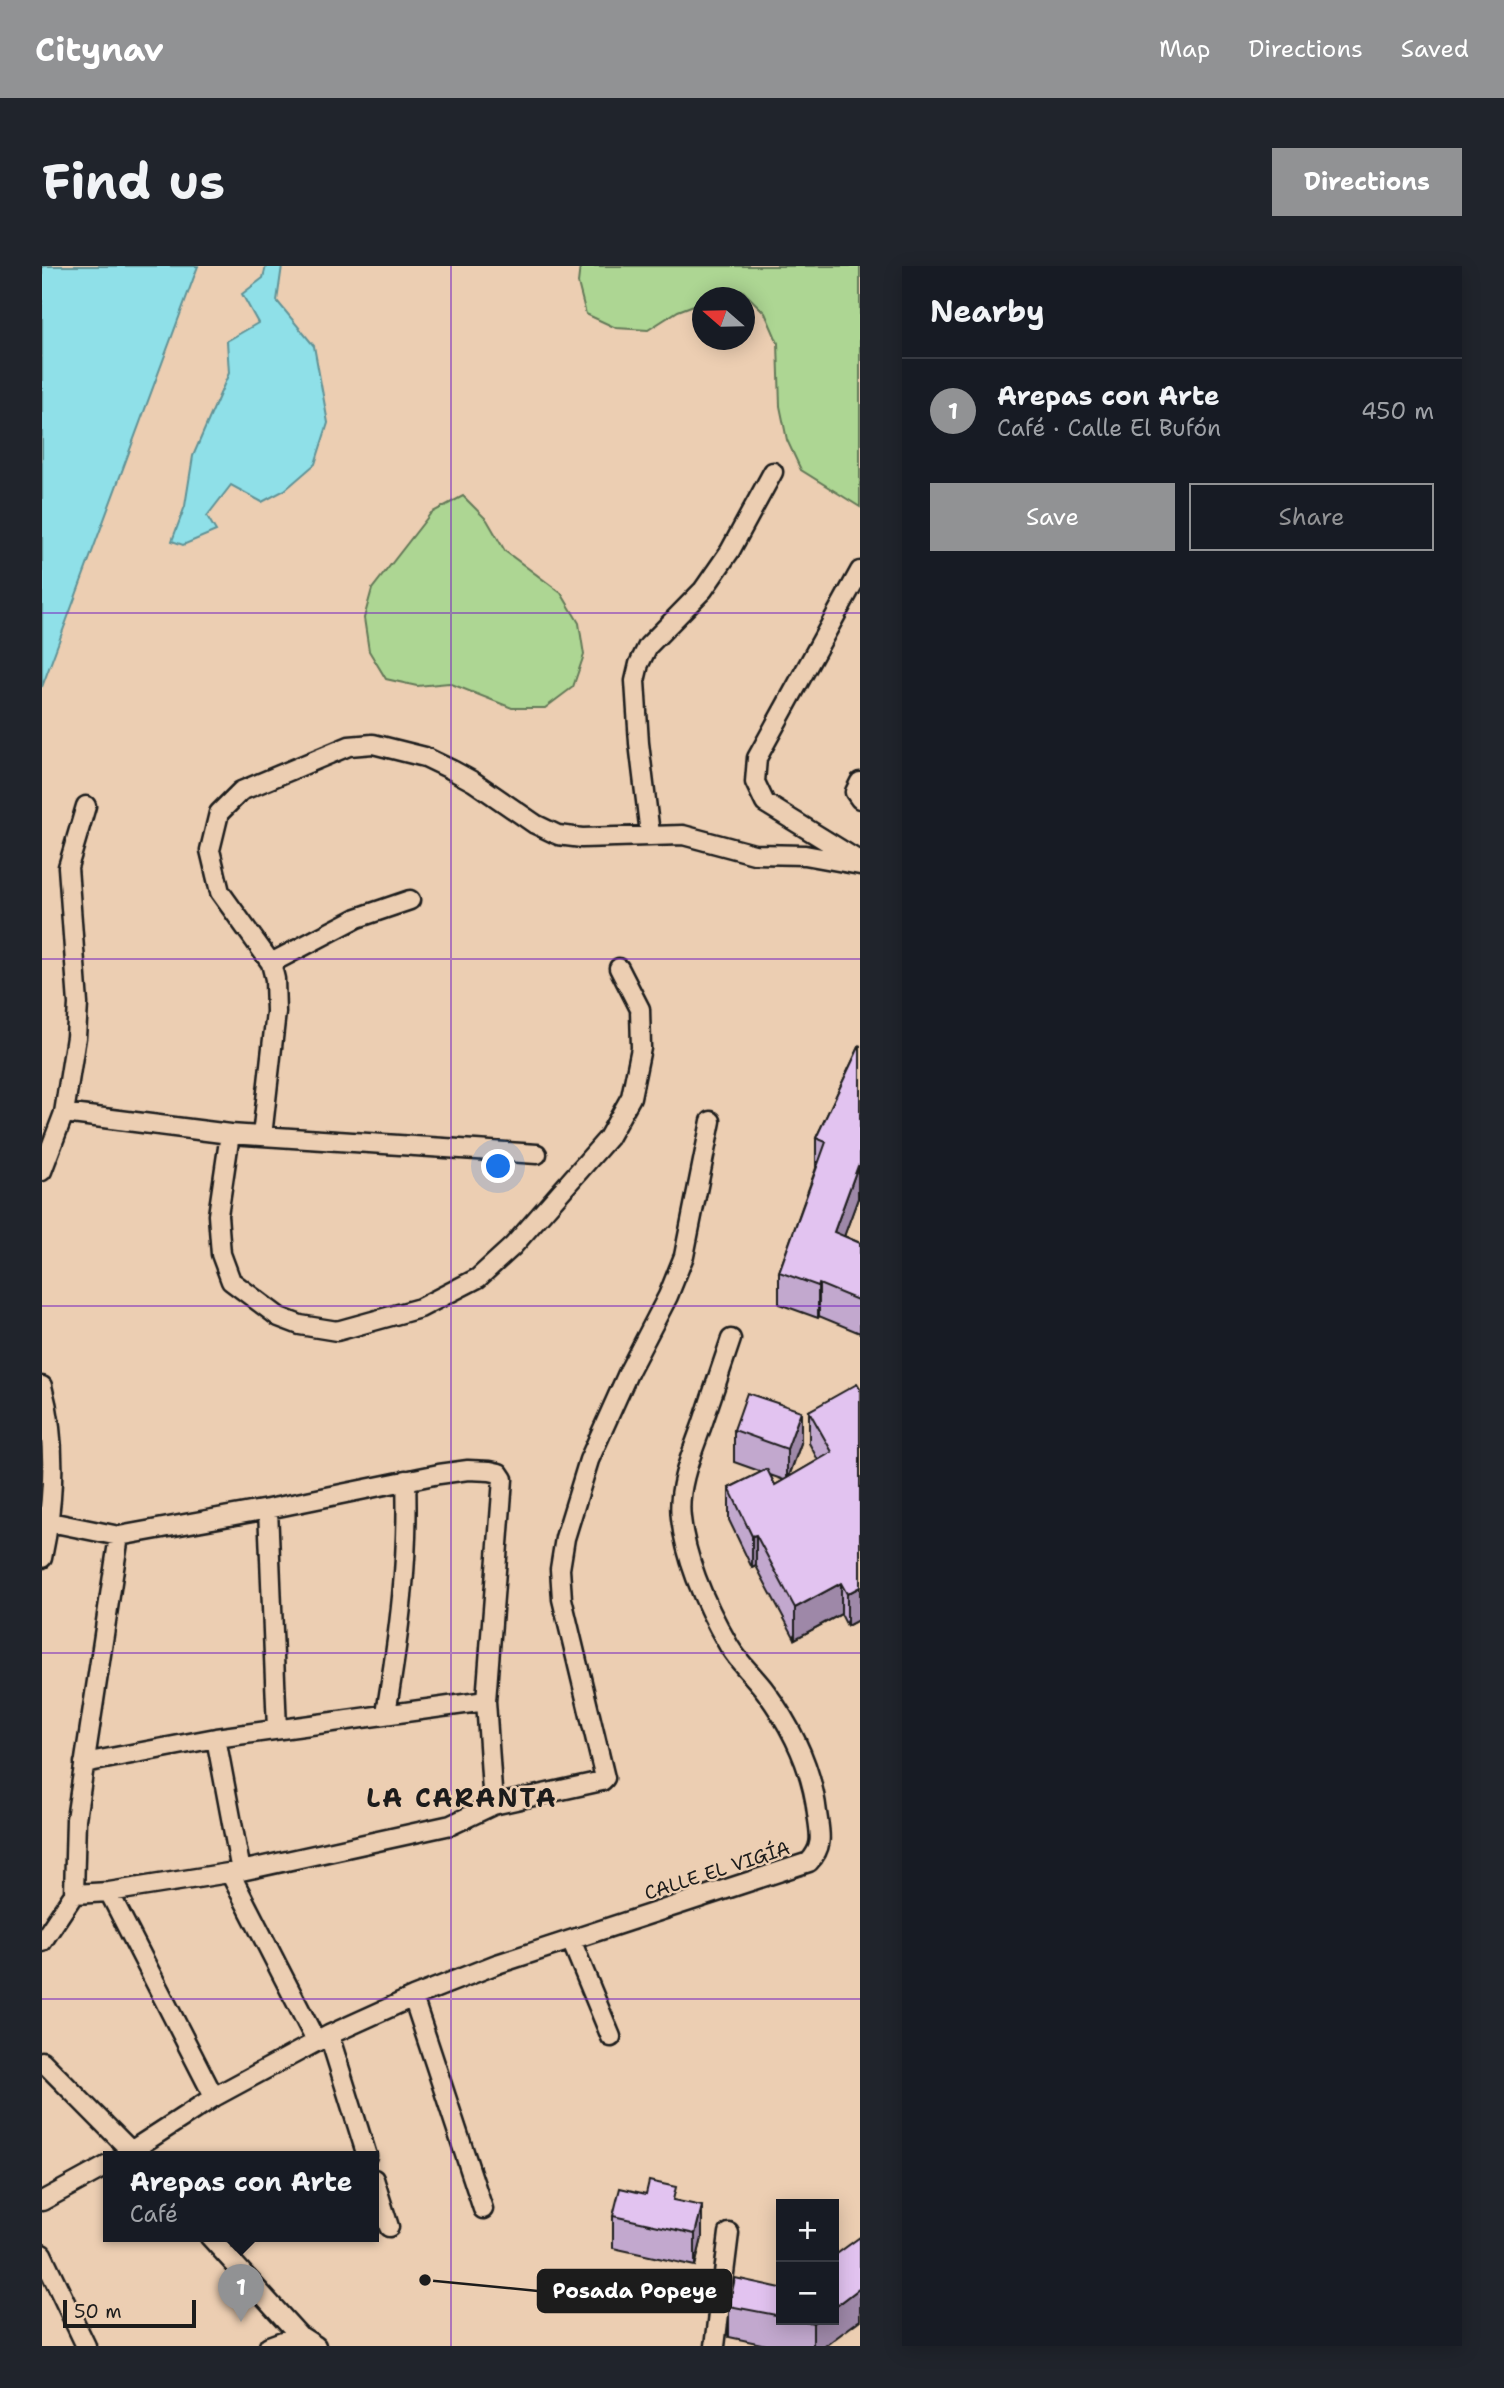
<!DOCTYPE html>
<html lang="en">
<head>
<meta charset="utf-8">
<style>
  body { margin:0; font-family:"Shantell Sans",sans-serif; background:#20242c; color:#f1f3f6 }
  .controls { position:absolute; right:21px; bottom:21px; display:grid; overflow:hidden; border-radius:0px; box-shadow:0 4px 18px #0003 }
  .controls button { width:63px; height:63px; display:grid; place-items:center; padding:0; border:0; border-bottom:2px solid #363941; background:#171b24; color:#f1f3f6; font:35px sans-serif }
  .compass { position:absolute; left:650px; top:21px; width:63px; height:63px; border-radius:50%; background:#171b24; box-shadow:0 4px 18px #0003; rotate:290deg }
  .scale { position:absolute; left:21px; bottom:18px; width:133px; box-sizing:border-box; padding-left:7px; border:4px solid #1c1c1c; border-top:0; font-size:19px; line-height:24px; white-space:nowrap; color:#1c1c1c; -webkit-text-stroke:5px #ecceb2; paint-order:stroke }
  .you { position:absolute; left:457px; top:901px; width:24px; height:24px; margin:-18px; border:5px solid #fff; border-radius:50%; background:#1a73e8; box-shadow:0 0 0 10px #1a73e833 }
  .badge { display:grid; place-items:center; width:46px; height:46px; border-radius:50%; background:#919294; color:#fff; font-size:23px; font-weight:700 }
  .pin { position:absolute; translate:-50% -58px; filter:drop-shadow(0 2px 4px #0008) }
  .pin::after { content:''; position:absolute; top:37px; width:24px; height:21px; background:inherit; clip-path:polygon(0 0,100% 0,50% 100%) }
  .popup { position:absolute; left:61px; top:1885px; width:276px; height:91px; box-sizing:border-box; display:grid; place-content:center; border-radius:0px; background:#171b24; filter:drop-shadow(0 2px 5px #0005); font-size:23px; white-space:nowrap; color:#9ea1a6 }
  .popup b { font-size:26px; color:#f1f3f6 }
  .popup::after { content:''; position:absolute; left:50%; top:100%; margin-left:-14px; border:14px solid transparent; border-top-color:#171b24 }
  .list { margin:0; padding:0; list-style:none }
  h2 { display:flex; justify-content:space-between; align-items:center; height:91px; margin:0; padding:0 28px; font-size:30px }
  h2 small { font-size:23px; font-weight:400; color:#9ea1a6 }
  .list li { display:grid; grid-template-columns:46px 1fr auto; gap:21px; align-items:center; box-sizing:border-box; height:105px; padding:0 28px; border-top:2px solid #363941 }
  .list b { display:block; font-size:26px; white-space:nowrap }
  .list p { margin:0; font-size:23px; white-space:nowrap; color:#9ea1a6 }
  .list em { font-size:23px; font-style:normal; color:#9ea1a6 }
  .actions { display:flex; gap:14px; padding:21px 28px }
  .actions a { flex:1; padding:16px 0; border:2px solid #919294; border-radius:0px; text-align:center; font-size:24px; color:#919294 }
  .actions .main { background:#919294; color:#fff }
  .map { position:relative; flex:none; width:818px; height:2080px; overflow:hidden; border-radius:0px }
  header { display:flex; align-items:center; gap:42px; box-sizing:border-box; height:98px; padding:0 35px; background:#919294; color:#fff }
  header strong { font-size:33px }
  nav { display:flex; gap:38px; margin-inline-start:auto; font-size:24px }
  .intro { display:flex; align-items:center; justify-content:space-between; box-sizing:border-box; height:168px; padding:0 42px }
  h1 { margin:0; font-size:49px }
  .button { padding:18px 32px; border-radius:0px; background:#919294; color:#fff; font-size:24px; font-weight:700 }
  main { display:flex; gap:42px; padding:0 42px }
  aside { flex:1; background:#171b24; border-radius:0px; box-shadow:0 4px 18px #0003 }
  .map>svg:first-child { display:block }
  .green { fill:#add693; stroke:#647958; stroke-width:2 }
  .water { fill:#8fe0e8; stroke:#619296; stroke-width:2 }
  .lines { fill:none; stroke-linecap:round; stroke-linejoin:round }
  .street-casing { stroke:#1c1c1c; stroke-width:23 }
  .street { stroke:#ecceb2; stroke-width:18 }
  .wall { fill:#c2a8ce; stroke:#1c1c1c; stroke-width:2; fill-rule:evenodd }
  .shaded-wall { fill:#9e88a8; stroke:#1c1c1c; stroke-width:2 }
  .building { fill:#e2c3f0; stroke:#1c1c1c; stroke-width:2 }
  .grid { fill:none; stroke:#7b2cbf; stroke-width:2; stroke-opacity:0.55 }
  .labels { text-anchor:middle; stroke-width:5; stroke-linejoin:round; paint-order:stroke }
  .street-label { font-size:19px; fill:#1c1c1c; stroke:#ecceb2 }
  .district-label { font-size:26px; font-weight:bold; letter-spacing:2px; fill:#1c1c1c; stroke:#ecceb2 }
  .leader { fill:none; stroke:#1c1c1c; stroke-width:2.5 }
  .callout-dot { fill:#1c1c1c; stroke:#ecceb2; stroke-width:2.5 }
  .callout { fill:#1c1c1c; stroke:#1c1c1c; stroke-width:2.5 }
  .callout-label { font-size:21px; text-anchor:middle; font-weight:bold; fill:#fff }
</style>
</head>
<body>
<header>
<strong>Citynav</strong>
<nav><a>Map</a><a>Directions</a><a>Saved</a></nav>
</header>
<div class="intro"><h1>Find us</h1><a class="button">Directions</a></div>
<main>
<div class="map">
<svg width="818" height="2080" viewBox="0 0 818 2080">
  <rect width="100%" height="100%" fill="#ecceb2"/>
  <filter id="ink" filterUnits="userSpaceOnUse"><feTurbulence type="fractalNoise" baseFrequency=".0143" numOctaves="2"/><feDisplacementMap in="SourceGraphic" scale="14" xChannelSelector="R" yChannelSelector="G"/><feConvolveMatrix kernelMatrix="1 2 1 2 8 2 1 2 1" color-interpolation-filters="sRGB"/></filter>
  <g filter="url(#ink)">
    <!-- green -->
    <path class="green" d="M 538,0 L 818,0 L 818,241 L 759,204 L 745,174 L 738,140 L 736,77 L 723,47 L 700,24 L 673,31 L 660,32 L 660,36 L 636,45 L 606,64 L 574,62 L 544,48 L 536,17 Z
      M 421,230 L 445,254 L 463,285 L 519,327 L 537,357 L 542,389 L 531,421 L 503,442 L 470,442 L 407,417 L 375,420 L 344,413 L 327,385 L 322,352 L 330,323 L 389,247 Z"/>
    <!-- water -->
    <path class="water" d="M 0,0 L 156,0 L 0,421 Z
      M 224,0 L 240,0 L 235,35 L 272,80 L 286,157 L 273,198 L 243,224 L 220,236 L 189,219 L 165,250 L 174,265 L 141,279 L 130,275 L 143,240 L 151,190 L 187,107 L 185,75 L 216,57 L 200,28 L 221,12 Z"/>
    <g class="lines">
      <defs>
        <path id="street" d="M 818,516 L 813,526 L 818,533
          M 608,568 L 597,477 L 593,415 L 597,398 L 606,380 L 661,324 L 688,285 L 731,206
          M 817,595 L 723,537 L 713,516 L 715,492 L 818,305
          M 229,697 L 315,652 L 368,634
          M 22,847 L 188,868 L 495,888
          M 188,868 L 176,949 L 179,988 L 189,1015 L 237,1051 L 258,1059 L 295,1065 L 378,1042 L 436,1012 L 471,980 L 566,872 L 589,831 L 599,782 L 598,743 L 577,702
          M 220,870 L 234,746 L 233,713 L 229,697 L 178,626 L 168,584 L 177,547 L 199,525 L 307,480 L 331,478 L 383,491 L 410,504 L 432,516 L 493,558 L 516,569 L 540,572 L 641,569 L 712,588 L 763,589 L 818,599
          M 0,905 L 22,847 L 34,771 L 36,738 L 26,601 L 44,540
          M 0,1120 C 15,1175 12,1236 0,1292
          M 226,1243 L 235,1463
          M 8,1256 L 77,1270 L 226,1243 L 397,1208 L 426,1204 L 448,1205 L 457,1207 L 461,1213 L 444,1435 L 451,1539
          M 344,1447 C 357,1369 367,1293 364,1214
          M 174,1472 L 199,1605
          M 42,1497 L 174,1472 L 444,1435
          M 188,1607 L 274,1775
          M 67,1626 L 172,1831
          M 32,1628 L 34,1553 L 77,1270
          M 529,1674 L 569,1771
          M 0,1676 L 32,1628 L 67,1626 L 199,1605 L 409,1559 L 451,1539 L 560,1515 L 563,1512 L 520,1333 L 518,1303 L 523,1272 L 547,1194 L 587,1105 L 626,1030 L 642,990 L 669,855
          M 371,1731 L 441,1943
          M 287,1769 L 325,1890
          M 0,1795 L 94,1890
          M 81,1890 L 172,1831 L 287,1769 L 371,1731 L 455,1698 L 767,1596 C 782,1580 778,1568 775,1547 C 770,1502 751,1463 724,1426 C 713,1411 697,1397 687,1380 C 665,1342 644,1296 639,1252 C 635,1221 650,1187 660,1159 C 670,1130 679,1102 689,1073
          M 332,1913 L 347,1961
          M 0,1935 L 66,1899
          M 167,1970 L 257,2069 L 274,2080
          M 0,1988 L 44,2080
          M 227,2080 L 257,2069
          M 673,2080 L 687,1967"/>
      </defs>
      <!-- street casing -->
      <use href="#street" class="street-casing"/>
      <!-- street -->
      <use href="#street" class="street"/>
    </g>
    <!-- wall -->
    <path class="wall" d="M 818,779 L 818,933 L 816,932 L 802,970 L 818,977 L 818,1067 L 777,1050 L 776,1052 L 737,1038 L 737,1006 L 774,902 L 774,872 Z
      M 818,1123 L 818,1353 L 805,1360 L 799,1348 L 753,1373 L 714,1300 L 710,1302 L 687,1254 L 687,1222 L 720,1206 L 692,1196 L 692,1164 L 759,1177 L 747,1211 L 776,1194 L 767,1177 L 767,1145 ZM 728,1209 L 742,1214 L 733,1219 Z
      M 634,1935 L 660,1972 L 653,2000 L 571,1982 L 571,1950 Z
      M 739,2022 L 739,2054 L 792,2054 L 783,2080 L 729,2080 L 687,2071 L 687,2040 Z"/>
    <!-- shaded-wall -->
    <path class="shaded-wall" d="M 816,900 L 816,932 L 792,998 L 792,966 Z
      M 777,1018 L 777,1050 L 776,1052 L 776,1020 Z
      M 759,1145 L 759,1177 L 745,1215 L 745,1183 Z
      M 714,1269 L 714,1300 L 710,1302 L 710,1270 Z
      M 799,1317 L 799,1348 L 753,1373 L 753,1342 Z
      M 818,1321 L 818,1353 L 805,1360 L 805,1328 Z
      M 660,1940 L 660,1972 L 653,2000 L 653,1968 Z
      M 818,2022 L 818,2054 L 783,2080 L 771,2080 L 771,2057 L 775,2054 L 792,2054 L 792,2042 Z"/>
    <!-- building -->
    <path class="building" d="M 818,779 L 818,901 L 816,900 L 792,966 L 818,977 L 818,1035 L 777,1018 L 776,1020 L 737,1006 L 784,876 L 774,872 Z
      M 815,1118 L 818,1123 L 818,1321 L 805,1328 L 799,1317 L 753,1342 L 714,1269 L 710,1270 L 687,1222 L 725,1203 L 733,1219 L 790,1186 L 767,1145 Z
      M 705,1127 L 759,1145 L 745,1183 L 692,1164 Z
      M 607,1915 L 634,1921 L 631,1934 L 660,1940 L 653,1968 L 571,1950 L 578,1922 L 604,1928 Z
      M 818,1971 L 818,2022 L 792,2042 L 792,1990 Z
      M 693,2012 L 739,2022 L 739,2050 L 687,2040 Z
      M 756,2054 L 775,2054 L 771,2057 Z"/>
  </g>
  <!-- grid -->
  <path class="grid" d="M 409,0 L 409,2080M 0,347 L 818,347M 0,693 L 818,693M 0,1040 L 818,1040M 0,1387 L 818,1387M 0,1733 L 818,1733"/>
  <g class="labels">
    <!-- street labels -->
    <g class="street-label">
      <text transform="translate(675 1604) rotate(-18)" y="7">CALLE EL VIGÍA</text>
    </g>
    <!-- district labels -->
    <g class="district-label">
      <text x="420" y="1541">LA CARANTA</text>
    </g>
  </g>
  <!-- callouts -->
  <path class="leader" d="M383 2014L496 2025"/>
  <circle class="callout-dot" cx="383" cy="2014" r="7"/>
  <rect class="callout" x="496" y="2004" width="193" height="42" rx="7"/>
  <g class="callout-label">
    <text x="593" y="2032">Posada Popeye</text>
  </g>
</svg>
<div class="controls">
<button>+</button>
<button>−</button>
</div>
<svg class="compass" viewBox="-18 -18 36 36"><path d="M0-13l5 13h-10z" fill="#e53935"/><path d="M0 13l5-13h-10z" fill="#9ea1a6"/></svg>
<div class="scale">50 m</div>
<div class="you"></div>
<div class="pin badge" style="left:199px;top:2056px">1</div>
<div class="popup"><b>Arepas con Arte</b>Café</div>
</div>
<aside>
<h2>Nearby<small></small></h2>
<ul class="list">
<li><span class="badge">1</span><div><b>Arepas con Arte</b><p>Café · Calle El Bufón</p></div><em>450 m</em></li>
</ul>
<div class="actions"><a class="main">Save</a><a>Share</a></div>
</aside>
</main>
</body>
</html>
